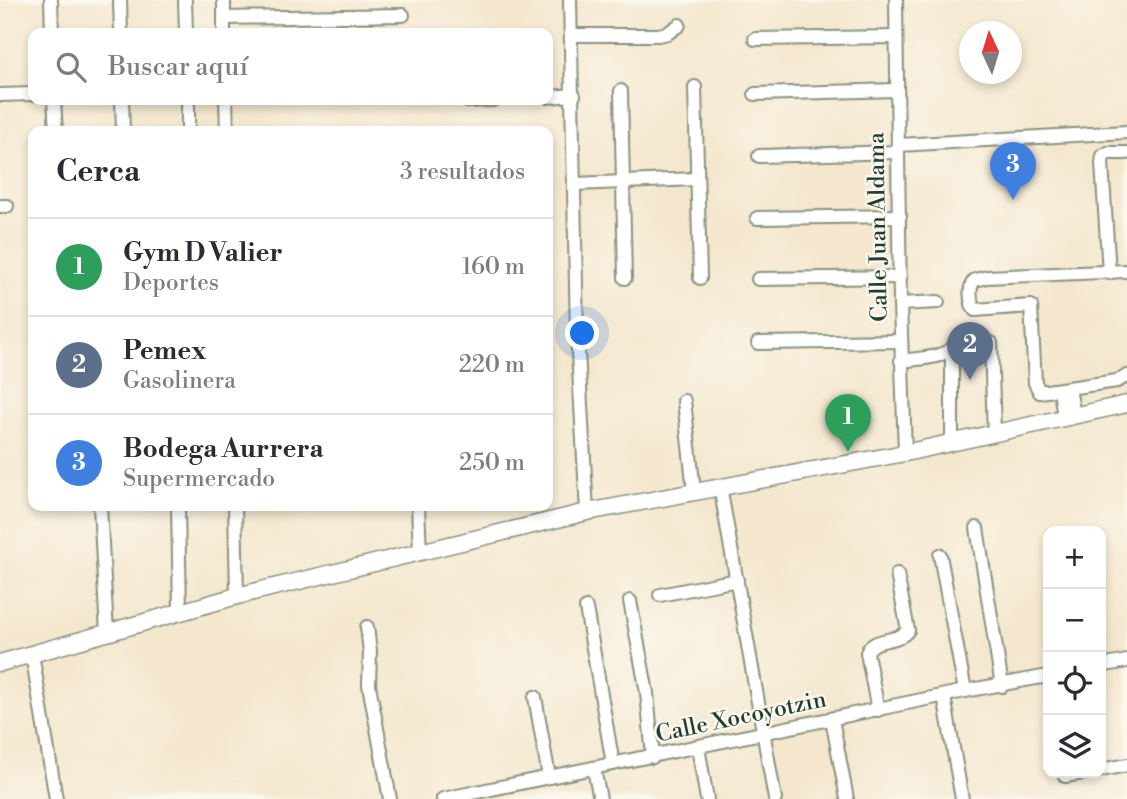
<!DOCTYPE html>
<html lang="es">
<meta charset="utf-8">
<style>
:root{--surface:#fff;--page:#f7f7f7;--text:#2b2b33;--muted:#7c7c81;--line:#e1e1e2;--accent:#ea580c}
body{margin:0;font-family:"Libre Bodoni",serif;background:var(--page);color:var(--text)}
.controls{position:absolute;right:21px;bottom:21px;display:grid;overflow:hidden;border-radius:14px;box-shadow:0 4px 10px #0003}
.controls button{width:63px;height:63px;display:grid;place-items:center;padding:0;border:0;border-bottom:2px solid var(--line);background:var(--surface);color:var(--text);font:35px sans-serif}
.compass{position:absolute;left:959px;top:21px;width:63px;height:63px;border-radius:50%;background:var(--surface);box-shadow:0 4px 10px #0003;rotate:356deg}
.you{position:absolute;left:583px;top:334px;width:24px;height:24px;margin:-18px;border:5px solid #fff;border-radius:50%;background:#1a73e8;box-shadow:0 0 0 10px #1a73e833}
.badge{display:grid;place-items:center;width:46px;height:46px;border-radius:50%;background:var(--accent);color:#fff;font-size:23px;font-weight:700}
.pin{position:absolute;translate:-50% -58px;filter:drop-shadow(0 2px 4px #0008)}
.pin::after{content:'';position:absolute;top:37px;width:24px;height:21px;background:inherit;clip-path:polygon(0 0,100% 0,50% 100%)}
.list{margin:0;padding:0;list-style:none}
h2{display:flex;justify-content:space-between;align-items:center;height:91px;margin:0;padding:0 28px;font-size:30px}
h2 small{font-size:23px;font-weight:400;color:var(--muted)}
.list li{display:grid;grid-template-columns:46px 1fr auto;gap:21px;align-items:center;box-sizing:border-box;height:98px;padding:0 28px;border-top:2px solid var(--line)}
.list b{display:block;font-size:26px;white-space:nowrap}
.list p{margin:0;font-size:23px;white-space:nowrap;color:var(--muted)}
.list em{font-size:23px;font-style:normal;color:var(--muted)}
.icon{flex:none;width:38px;height:38px;fill:none;stroke:currentColor;stroke-width:2;stroke-linecap:round;stroke-linejoin:round}
.map{position:relative;flex:none;width:1127px;height:799px;overflow:hidden}
.search{position:absolute;background:var(--surface);box-shadow:0 4px 10px #0003;left:28px;top:28px;width:525px;height:77px;display:flex;align-items:center;gap:18px;box-sizing:border-box;padding:0 24px;border-radius:14px;color:var(--muted);font-size:26px}
.panel{position:absolute;background:var(--surface);box-shadow:0 4px 10px #0003;left:28px;top:126px;width:525px;height:385px;border-radius:14px}
.map>svg:first-child{display:block}
</style>
<div class="map">
<svg width="1127" height="799" viewBox="0 0 1127 799">
<rect width="100%" height="100%" fill="#fbf7ec"/>
<filter id="ink" filterUnits="userSpaceOnUse"><feTurbulence type="fractalNoise" baseFrequency=".0143" numOctaves="2"/><feDisplacementMap in="SourceGraphic" scale="14" xChannelSelector="R" yChannelSelector="G"/><feConvolveMatrix kernelMatrix="1 2 1 2 8 2 1 2 1" color-interpolation-filters="sRGB"/></filter>
<filter id="wash" filterUnits="userSpaceOnUse"><feTurbulence type="fractalNoise" baseFrequency=".00686" numOctaves="4" result="noise"/><feDisplacementMap in="SourceGraphic" scale="28" xChannelSelector="R" yChannelSelector="G"/><feGaussianBlur stdDeviation="1.57" result="paint"/><feColorMatrix in="noise" values="0 0 0 0 0 0 0 0 0 0 0 0 0 0 0 0 0 1.4 0 .05"/><feComposite in="paint" operator="in"/></filter>
<g filter="url(#wash)">
<rect width="100%" height="100%" fill="#f4e7ce"/>
</g>
<g filter="url(#ink)">
<g fill="none" stroke-linecap="round" stroke-linejoin="round">
<defs>
<g id="minor">
<path d="M51,0L52,33"/>
<path d="M120,0L121,33"/>
<path d="M185,0L186,33"/>
<path d="M224,0V33"/>
<path d="M570,0L577,334L587,512"/>
<path d="M896,0L900,304L905,453"/>
<path d="M224,18L403,15"/>
<path d="M571,35H658L668,33L679,25"/>
<path d="M755,39L896,37"/>
<path d="M695,87L700,278"/>
<path d="M621,91L625,278"/>
<path d="M755,94L897,90"/>
<path d="M0,95L33,94"/>
<path d="M548,97L574,95"/>
<path d="M54,100L56,131"/>
<path d="M122,100L123,131"/>
<path d="M188,100V131"/>
<path d="M226,100L227,131"/>
<path d="M467,101L493,100"/>
<path d="M899,145L1127,132"/>
<path d="M759,156L898,152"/>
<path d="M575,184L696,179"/>
<path d="M0,206H7"/>
<path d="M757,218L900,216"/>
<path d="M1127,271L987,277L975,280C968,286 970,303 975,310L1031,306L1035,383L1040,392L1117,381L1127,376"/>
<path d="M1109,273L1102,163L1103,156L1108,153H1127"/>
<path d="M758,279L900,277"/>
<path d="M900,304L938,302"/>
<path d="M758,343L901,341"/>
<path d="M952,348V443"/>
<path d="M901,361C913,359 925,359 936,356C954,351 970,336 991,343L994,434"/>
<path d="M1069,388L1074,416"/>
<path d="M1060,390L1064,418"/>
<path d="M684,401L694,491"/>
<path d="M720,486L775,799"/>
<path d="M100,506L107,634"/>
<path d="M178,506L180,612"/>
<path d="M235,506L237,596"/>
<path d="M418,506L420,552"/>
<path d="M977,528L1002,686"/>
<path d="M940,555L965,691"/>
<path d="M660,595L737,580"/>
<path d="M630,601L647,693L653,757"/>
<path d="M586,608L613,764"/>
<path d="M367,627L370,652L369,685L390,799"/>
<path d="M32,654L56,799"/>
<path d="M1101,666L1127,661"/>
<path d="M944,696L962,799"/>
<path d="M535,697L549,777"/>
<path d="M878,710L867,653C872,636 898,644 908,630L897,574"/>
<path d="M832,719L847,799"/>
<path d="M698,747L707,799"/>
<path d="M594,769L600,799"/>
<path d="M1101,770L1127,765"/>
<path d="M1065,776L1084,773"/>
<path d="M443,799L965,691L1048,676"/>
</g>
<path id="major" d="M0,663L237,596L587,512L905,453L1127,404"/>
</defs>
<!-- minor casing -->
<use href="#minor" stroke="#8a9281" stroke-width="16"/>
<!-- major casing -->
<use href="#major" stroke="#8a9281" stroke-width="19"/>
<!-- minor -->
<use href="#minor" stroke="#fff" stroke-width="12"/>
<!-- major -->
<use href="#major" stroke="#fff" stroke-width="16"/>
</g>
</g>
<g text-anchor="middle" dominant-baseline="central" stroke-width="5" stroke-linejoin="round" paint-order="stroke">
<!-- street labels -->
<g font-size="23" fill="#1f3d34" stroke="#fbf7ec">
<text transform="translate(878 227) rotate(-91)">Calle Juan Aldama</text>
<text transform="translate(741 717) rotate(-12)">Calle Xocoyotzin</text>
</g>
</g>
</svg>
<div class="controls">
<button>+</button>
<button>−</button>
<button><svg class="icon" aria-label="locate" viewBox="0 0 24 24"><circle cx="12" cy="12" r="6"/><path d="M12 2v4M12 18v4M2 12h4M18 12h4"/></svg></button>
<button><svg class="icon" aria-label="layers" viewBox="0 0 24 24"><path d="M12 4l9 5-9 5-9-5zM3 14l9 5 9-5"/></svg></button>
</div>
<svg class="compass" viewBox="-18 -18 36 36"><path d="M0-13l5 13h-10z" fill="#e53935"/><path d="M0 13l5-13h-10z" fill="#7c7c81"/></svg>
<div class="you"></div>
<div class="pin badge" style="left:848px;top:452px;background:#2e9e5b">1</div>
<div class="pin badge" style="left:970px;top:380px;background:#5c6f8a">2</div>
<div class="pin badge" style="left:1013px;top:200px;background:#3f7fe0">3</div>
<div class="search"><svg class="icon" aria-label="search" viewBox="0 0 24 24"><circle cx="10" cy="10" r="6"/><path d="M15 15l6 6"/></svg>Buscar aquí</div>
<section class="panel">
<h2>Cerca<small>3 resultados</small></h2>
<ul class="list">
<li><span class="badge" style="background:#2e9e5b">1</span><div><b>Gym D Valier</b><p>Deportes</p></div><em>160 m</em></li>
<li><span class="badge" style="background:#5c6f8a">2</span><div><b>Pemex</b><p>Gasolinera</p></div><em>220 m</em></li>
<li><span class="badge" style="background:#3f7fe0">3</span><div><b>Bodega Aurrera</b><p>Supermercado</p></div><em>250 m</em></li>
</ul>
</section>
</div>
